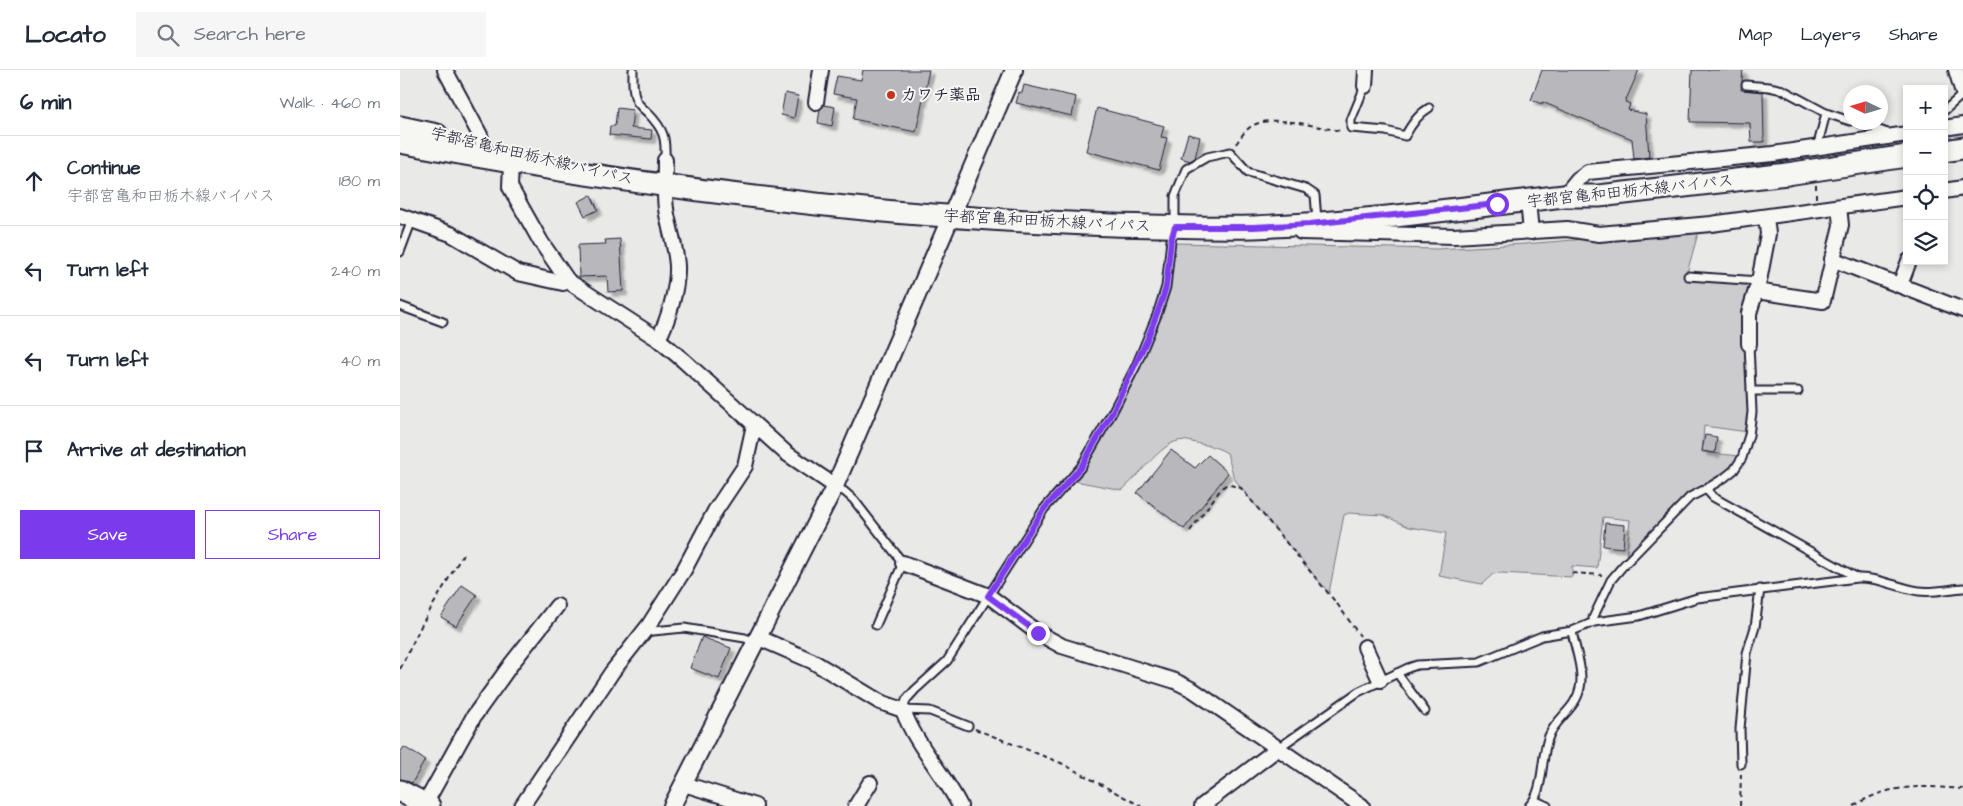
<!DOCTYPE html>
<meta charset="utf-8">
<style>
:root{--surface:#fff;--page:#f6f6f7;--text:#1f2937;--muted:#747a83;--line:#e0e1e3;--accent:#7c3aed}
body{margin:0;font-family:"Architects Daughter","Klee One",sans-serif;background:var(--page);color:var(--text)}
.controls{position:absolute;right:15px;top:15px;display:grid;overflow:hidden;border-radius:0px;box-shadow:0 2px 8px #0003}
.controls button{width:45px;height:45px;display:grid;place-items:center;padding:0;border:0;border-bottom:1px solid var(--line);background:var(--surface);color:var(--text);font:25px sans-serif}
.compass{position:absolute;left:1443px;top:15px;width:45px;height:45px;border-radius:50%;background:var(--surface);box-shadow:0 2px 8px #0003;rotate:274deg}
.stop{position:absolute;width:15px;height:15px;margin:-11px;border:4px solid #7c3aed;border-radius:50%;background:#fff}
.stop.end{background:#7c3aed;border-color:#fff;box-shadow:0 1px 5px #0008}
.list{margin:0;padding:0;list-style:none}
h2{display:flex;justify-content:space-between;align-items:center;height:65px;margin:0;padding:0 20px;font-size:21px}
h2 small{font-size:16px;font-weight:400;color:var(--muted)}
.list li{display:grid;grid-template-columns:32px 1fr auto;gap:15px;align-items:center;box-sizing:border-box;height:90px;padding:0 20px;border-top:1px solid var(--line)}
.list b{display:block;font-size:19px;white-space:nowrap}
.list p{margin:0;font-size:16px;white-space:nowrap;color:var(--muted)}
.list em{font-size:16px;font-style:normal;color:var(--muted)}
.actions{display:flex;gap:10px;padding:15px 20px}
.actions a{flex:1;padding:11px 0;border:1px solid var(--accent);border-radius:0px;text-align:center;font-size:18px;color:var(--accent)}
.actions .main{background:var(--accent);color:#fff}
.icon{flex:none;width:28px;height:28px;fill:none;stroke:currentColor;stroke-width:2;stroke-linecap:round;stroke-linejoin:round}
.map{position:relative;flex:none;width:1563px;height:736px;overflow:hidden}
header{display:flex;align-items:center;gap:30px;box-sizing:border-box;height:70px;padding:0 25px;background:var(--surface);border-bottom:1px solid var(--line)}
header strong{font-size:24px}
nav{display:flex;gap:28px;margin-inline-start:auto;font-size:18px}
.search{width:350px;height:45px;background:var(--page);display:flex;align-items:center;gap:12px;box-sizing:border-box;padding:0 18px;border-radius:0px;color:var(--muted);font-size:19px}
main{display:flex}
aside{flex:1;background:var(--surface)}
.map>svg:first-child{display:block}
</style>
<header>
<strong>Locato</strong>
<div class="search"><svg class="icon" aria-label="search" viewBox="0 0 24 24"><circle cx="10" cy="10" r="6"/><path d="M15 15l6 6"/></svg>Search here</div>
<nav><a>Map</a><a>Layers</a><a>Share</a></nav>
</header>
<main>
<aside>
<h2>6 min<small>Walk · 460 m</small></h2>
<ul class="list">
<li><svg class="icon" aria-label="ahead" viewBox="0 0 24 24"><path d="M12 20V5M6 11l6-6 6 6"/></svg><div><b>Continue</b><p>宇都宮亀和田栃木線バイパス</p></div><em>180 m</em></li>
<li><svg class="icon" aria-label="left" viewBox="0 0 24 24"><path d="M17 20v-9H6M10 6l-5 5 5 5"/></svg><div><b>Turn left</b></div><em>240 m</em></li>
<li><svg class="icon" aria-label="left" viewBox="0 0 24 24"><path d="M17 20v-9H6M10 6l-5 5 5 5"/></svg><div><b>Turn left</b></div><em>40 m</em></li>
<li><svg class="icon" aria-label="arrive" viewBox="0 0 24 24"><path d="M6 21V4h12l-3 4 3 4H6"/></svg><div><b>Arrive at destination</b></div></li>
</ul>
<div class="actions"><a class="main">Save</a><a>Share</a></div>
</aside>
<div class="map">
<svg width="1563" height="736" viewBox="0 0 1563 736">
<defs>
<filter id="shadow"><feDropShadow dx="4.5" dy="4.5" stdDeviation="1" flood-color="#0004"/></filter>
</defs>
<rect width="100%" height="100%" fill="#e9e9e7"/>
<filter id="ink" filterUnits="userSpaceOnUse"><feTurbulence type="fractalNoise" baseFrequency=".02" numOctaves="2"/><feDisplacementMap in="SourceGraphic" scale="10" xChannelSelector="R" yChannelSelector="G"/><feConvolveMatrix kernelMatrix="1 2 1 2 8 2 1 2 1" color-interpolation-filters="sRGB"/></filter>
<g filter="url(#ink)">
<!-- green -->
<path fill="#ccccce" stroke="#777784" d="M1299,160L1285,210L1353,214L1345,270L1349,317L1348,362L1304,356L1302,382L1339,386L1331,399L1324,405L1288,424L1226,489L1230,450L1203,447L1197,498L1172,496V507L1101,503L1093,504L1082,514L1039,506L1046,463L1009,457L983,445L949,443L944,445L929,523L841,418L834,408L827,383C819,378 811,376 801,374C794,373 785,369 778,371C761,374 736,409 722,420L675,411L704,362L758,248L773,175L777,173L1037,179L1124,174Z"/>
<!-- building -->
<g fill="#b8b8bc" stroke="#22223b" filter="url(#shadow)">
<path d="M463,0H529L516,62L453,49L457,28L433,24L437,6L461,10Z"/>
<path d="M1142,0H1239L1225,32L1230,34L1228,40L1246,44L1249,87L1234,89L1232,69L1142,32V34L1131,30Z"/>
<path d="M1292,0H1343L1341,20L1363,22L1364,72H1351L1350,53L1290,52Z"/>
<path d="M624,15L676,27L672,46L616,33L619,22L622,23Z"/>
<path d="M385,23L398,26L394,48L381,45Z"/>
<path d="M424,35L435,37L432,56L418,53L420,39Z"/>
<path d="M217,38L233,40L231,58L252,60L251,69L209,65L210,56H215Z"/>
<path d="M697,38L764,56L761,67L767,68L759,100L686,81Z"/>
<path d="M788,64L800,67L795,88L790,91L781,88Z"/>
<path d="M191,125L198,140L185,146L178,132Z"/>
<path d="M220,169L223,221L208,222L207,206L179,207L178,175L206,174L205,170Z"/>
<path d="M1305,365L1317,367L1315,383L1302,381Z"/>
<path d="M771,380L795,398L808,385L828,403L784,459L737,423Z"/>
<path d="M1205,453L1225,455L1223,478L1203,476Z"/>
<path d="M62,515L77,525L56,556L41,547Z"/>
<path d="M302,567L331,578L319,609L290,598Z"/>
<path d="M4,677L25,690L12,713L0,709V683Z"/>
</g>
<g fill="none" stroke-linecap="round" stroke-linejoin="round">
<defs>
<g id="service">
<path d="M233,0C233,10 232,22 237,32C240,36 244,40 248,43C264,60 266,67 265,90"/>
<path d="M1346,15L1369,17L1383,20L1426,43L1450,51"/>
<path d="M965,16L951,50V58L986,61L1005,66C1011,55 1018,44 1029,38"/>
<path d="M1544,41L1563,24"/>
<path d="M1457,52L1490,64"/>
<path d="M1417,78L1426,43"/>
<path d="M0,182L12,150"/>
<path d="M1288,206L1359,211"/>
<path d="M0,236L43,252"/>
<path d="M1351,321H1398"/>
<path d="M435,416L445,422L454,430L503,493L476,555"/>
<path d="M1306,419L1313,427L1456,507"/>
<path d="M1194,552L1193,548L1211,510L1222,497L1290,427L1306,419L1324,408L1334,400L1342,388L1349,365L1352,342L1349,274"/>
<path d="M243,562L284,558L345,568L355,572"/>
<path d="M997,603L1025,641"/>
<path d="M568,656L530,641L503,640L506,630L515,620L547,591L644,439L681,397L713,341L736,296L757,245L766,217L771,170L775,157V126L786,99L807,87L830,82L848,102L906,119L915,125L917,150"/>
<path d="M877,679L958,622L1008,598L1017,595L1079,592L1142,566L1172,561L1194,552L1239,546L1297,528L1457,508C1479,507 1498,518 1519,521C1534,523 1549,519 1563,518"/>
<path d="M1341,694L1340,659L1347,583L1355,557L1360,519"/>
<path d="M1134,730L1147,736"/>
<path d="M1129,736C1145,721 1140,687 1149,666C1156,648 1176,639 1180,618C1184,601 1175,579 1172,561"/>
</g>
<g id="minor">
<path d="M45,0L80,65L87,89"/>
<path d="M1556,0L1563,23"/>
<path d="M965,16L966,0"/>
<path d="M416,32L421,0"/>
<path d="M1544,58L1563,55"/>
<path d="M111,93L110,117L141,172L168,211L258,269L283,290L386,383L435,416"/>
<path d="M1544,121L1563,118"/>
<path d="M1164,126L1178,109L1188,102L1373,84L1507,64"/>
<path d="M1128,131L1131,162"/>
<path d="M0,146L51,164L118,203L163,213L168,211"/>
<path d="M901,162L1054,166L1167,159L1199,164L1311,154L1507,127"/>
<path d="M1432,189L1563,240"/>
<path d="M1500,215L1509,191"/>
<path d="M1356,221L1423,231L1441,155L1439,137"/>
<path d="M258,269C268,252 278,217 277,196C276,177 269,158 266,139C264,123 265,106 265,90"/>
<path d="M1349,274V243L1359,211L1368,164L1366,147"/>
<path d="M503,493L589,526L638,563L662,576L775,611L793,620L962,736"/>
<path d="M357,567L412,591L480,632L503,640C516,676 543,702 560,736"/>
<path d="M965,577L980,610"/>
<path d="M284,714L355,736"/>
<path d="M25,734L74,646L112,593L157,536"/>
<path d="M122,736L212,602L249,555L284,500L315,441L345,396L354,355"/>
<path d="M456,736L470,713"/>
<path d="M802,736L877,679"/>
</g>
<path id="tertiary" d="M272,736L435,416L614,0"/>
<g id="primary">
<path d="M0,57L37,65"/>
<path d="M0,72C160,103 321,125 484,141C560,148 636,152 713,155C760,156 807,158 854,157C958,153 1061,138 1164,126H1199L1387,104"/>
<path d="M1544,81L1563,78"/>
<path d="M0,721L29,736"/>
</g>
</defs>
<!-- service casing -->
<use href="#service" stroke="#22223b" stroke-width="11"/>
<!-- minor casing -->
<use href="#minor" stroke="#22223b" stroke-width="18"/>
<!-- tertiary casing -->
<use href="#tertiary" stroke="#22223b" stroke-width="20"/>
<!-- primary casing -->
<use href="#primary" stroke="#22223b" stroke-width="25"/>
<!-- path -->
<g stroke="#22223b" stroke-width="2" stroke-dasharray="5 4" stroke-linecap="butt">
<path d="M836,74C841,67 845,60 852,56C874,43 917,58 942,61"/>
<path d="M1416,128V115"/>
<path d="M790,461L821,419L827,414L841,418L938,535L960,566"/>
<path d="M1172,503L1202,505"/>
<path d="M0,599L22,554L63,484"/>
<path d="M575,659L661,693L741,736"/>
<path d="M1340,736L1341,703"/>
<path d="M1454,736C1489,713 1523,716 1563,719"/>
</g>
<!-- service -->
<use href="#service" stroke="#f6f6f2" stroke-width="7"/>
<!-- minor -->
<use href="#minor" stroke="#f6f6f2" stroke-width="14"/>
<!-- tertiary -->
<use href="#tertiary" stroke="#f6f6f2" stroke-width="16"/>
<!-- primary -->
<use href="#primary" stroke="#f6f6f2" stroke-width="21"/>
<defs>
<path id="primary-bridge" d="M1387,104L1507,86"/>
</defs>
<!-- primary-bridge casing -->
<use href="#primary-bridge" stroke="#22223b" stroke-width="25" stroke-linecap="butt"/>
<!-- primary-bridge -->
<use href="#primary-bridge" stroke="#f6f6f2" stroke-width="21"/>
</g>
</g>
<g fill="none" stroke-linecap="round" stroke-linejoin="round" filter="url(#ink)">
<!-- route -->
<path stroke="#7c3aed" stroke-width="6" d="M638,563L588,526L644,439L681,397L713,341L747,270L762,230L766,217L771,170L775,157H853L910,154L1097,134"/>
</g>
<!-- markers -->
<circle fill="#c8321e" stroke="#f6f6f2" stroke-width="2" cx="491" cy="25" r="5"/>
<g text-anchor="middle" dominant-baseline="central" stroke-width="4" stroke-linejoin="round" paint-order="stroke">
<!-- poi labels -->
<g font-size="16" font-weight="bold" fill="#22223b" stroke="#f6f6f2" text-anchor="start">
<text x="501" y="25">カワチ薬品</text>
</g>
<!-- street labels -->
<g font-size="16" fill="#22223b" stroke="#f6f6f2">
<text transform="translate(132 86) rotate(13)">宇都宮亀和田栃木線バイパス</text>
<text transform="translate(1230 121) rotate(-6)">宇都宮亀和田栃木線バイパス</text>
<text transform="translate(647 151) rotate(3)">宇都宮亀和田栃木線バイパス</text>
</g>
</g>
</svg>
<div class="controls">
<button>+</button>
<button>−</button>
<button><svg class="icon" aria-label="locate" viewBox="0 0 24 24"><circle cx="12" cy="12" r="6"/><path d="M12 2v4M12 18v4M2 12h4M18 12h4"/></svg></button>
<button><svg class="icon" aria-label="layers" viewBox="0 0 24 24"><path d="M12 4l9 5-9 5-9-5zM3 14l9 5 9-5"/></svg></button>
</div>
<svg class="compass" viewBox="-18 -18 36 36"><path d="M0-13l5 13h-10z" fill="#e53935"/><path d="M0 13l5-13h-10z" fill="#747a83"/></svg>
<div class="stop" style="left:1097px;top:134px"></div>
<div class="stop end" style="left:638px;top:563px"></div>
</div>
</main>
